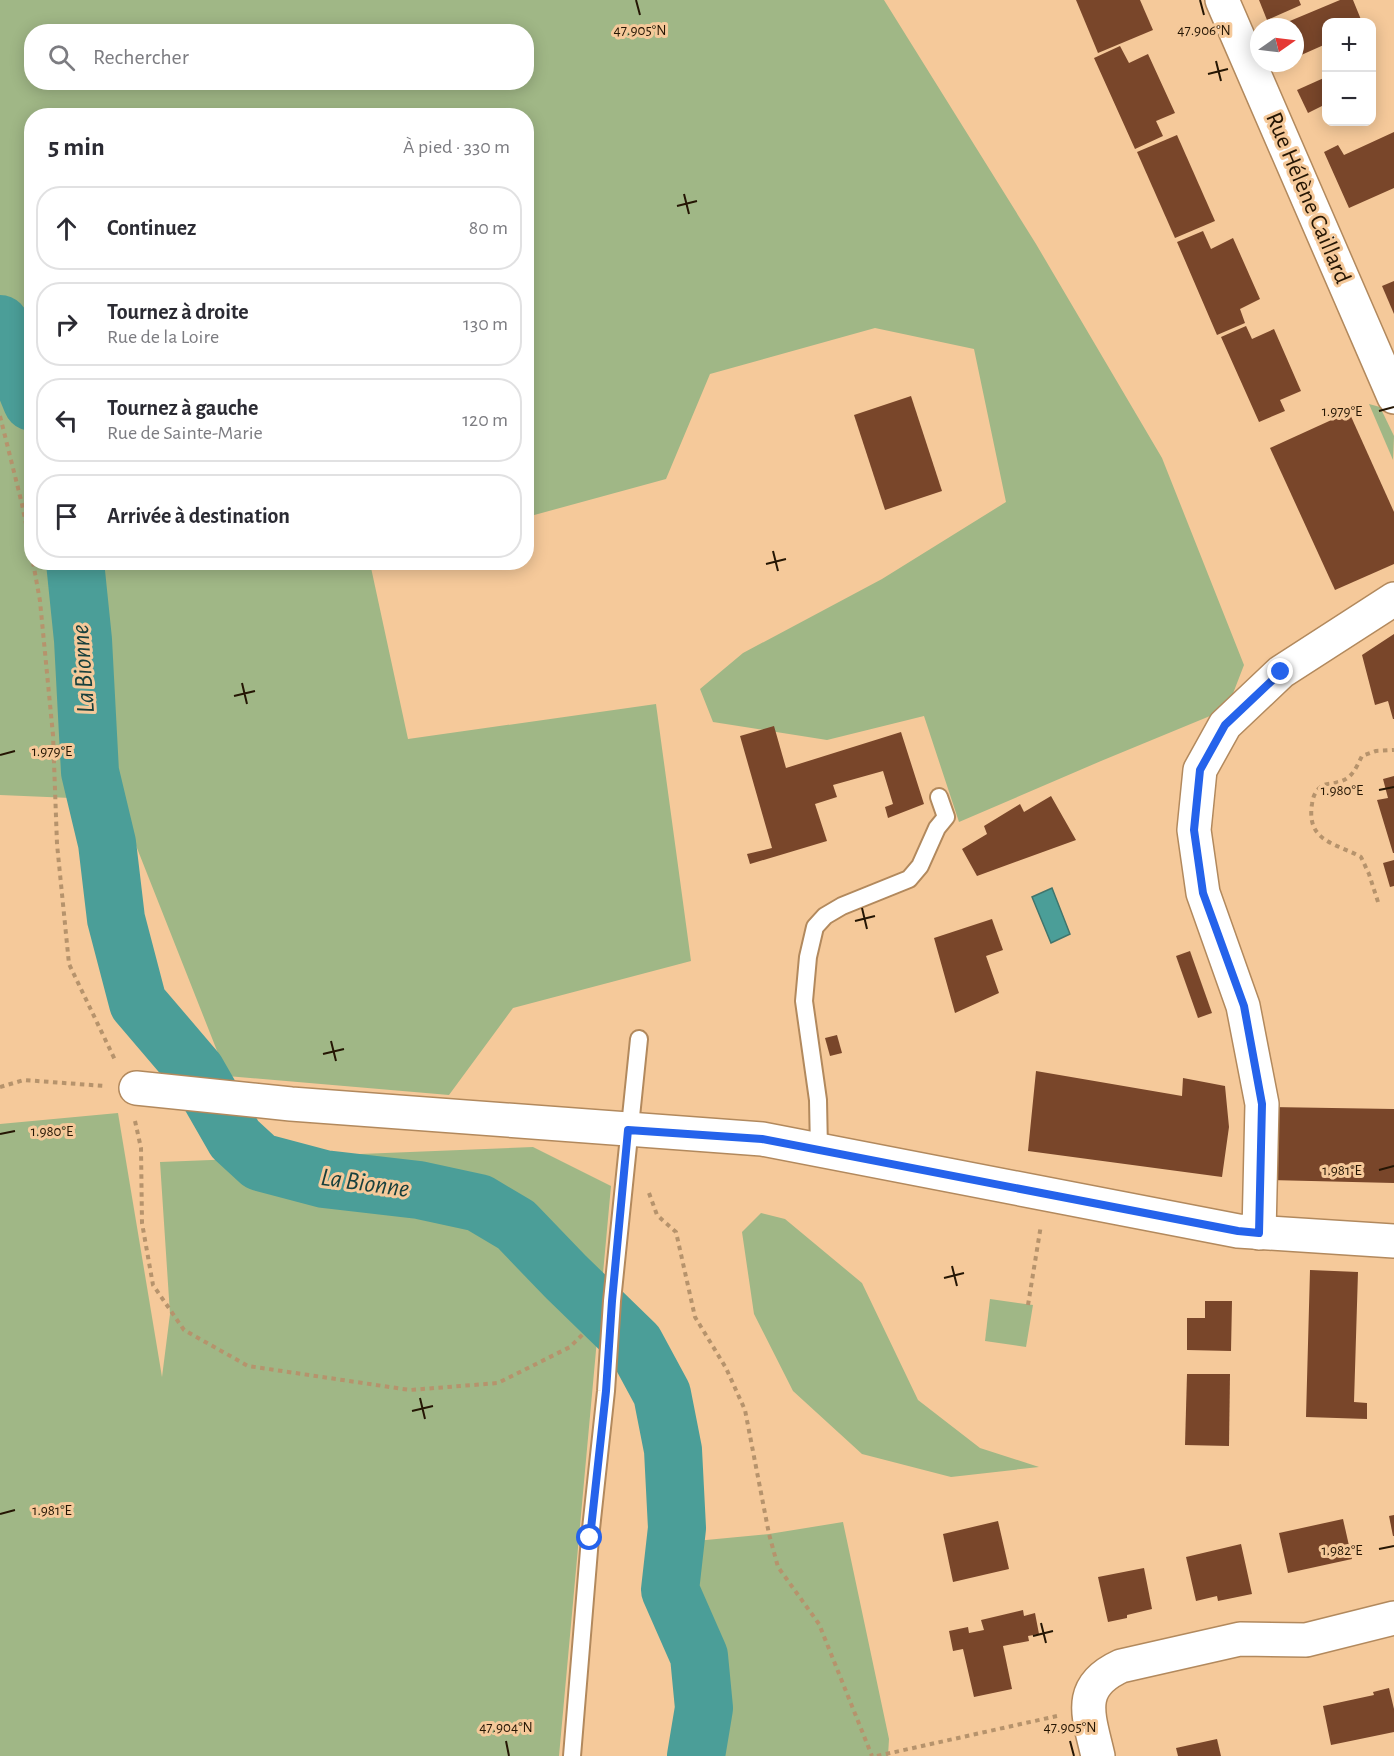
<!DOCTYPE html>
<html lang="fr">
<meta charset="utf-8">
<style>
:root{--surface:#fff;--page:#f2f2f3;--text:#2b2b33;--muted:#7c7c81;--line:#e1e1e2}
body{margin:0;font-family:"Alegreya Sans",sans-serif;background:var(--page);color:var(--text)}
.controls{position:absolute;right:18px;top:18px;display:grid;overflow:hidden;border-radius:12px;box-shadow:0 3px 15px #0003}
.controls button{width:54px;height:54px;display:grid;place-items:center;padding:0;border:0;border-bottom:2px solid var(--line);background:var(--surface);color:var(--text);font:30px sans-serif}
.compass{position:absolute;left:1250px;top:18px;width:54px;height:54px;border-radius:50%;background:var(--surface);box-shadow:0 3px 15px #0003;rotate:76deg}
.stop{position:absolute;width:18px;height:18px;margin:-14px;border:4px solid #2563eb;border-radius:50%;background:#fff}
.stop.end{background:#2563eb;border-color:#fff;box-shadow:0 2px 6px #0008}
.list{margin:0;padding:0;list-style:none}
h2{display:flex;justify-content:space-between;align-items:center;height:78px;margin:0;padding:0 24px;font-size:26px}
h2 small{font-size:20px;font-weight:400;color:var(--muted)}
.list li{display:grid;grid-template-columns:39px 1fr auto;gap:18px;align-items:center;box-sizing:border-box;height:84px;margin:0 12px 12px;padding:0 12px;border:2px solid var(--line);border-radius:24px}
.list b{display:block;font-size:22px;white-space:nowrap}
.list p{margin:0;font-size:20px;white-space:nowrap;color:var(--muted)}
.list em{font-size:20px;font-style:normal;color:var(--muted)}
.icon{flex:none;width:33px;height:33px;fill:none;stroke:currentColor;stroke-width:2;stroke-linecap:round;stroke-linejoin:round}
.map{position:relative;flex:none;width:1394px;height:1756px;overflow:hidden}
.search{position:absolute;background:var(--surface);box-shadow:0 3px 15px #0003;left:24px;top:24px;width:510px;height:66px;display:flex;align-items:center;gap:15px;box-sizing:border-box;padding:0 21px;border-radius:24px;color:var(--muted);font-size:22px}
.panel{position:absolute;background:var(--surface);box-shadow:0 3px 15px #0003;left:24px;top:108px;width:510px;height:462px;border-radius:24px}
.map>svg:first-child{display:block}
</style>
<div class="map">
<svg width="1394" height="1756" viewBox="0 0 1394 1756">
<rect width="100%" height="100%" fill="#f5c99a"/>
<!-- green -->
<g fill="#a0b786" fill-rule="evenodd">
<path d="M0,0H884L1036,244L1162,458L1244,665L1227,709L1101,761L959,822L924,716L827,740L713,722L700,689L743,653L882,579L1006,502L974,349L875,328L710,374L666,479L527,517L526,116H32V562L370,563L408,739L656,704L691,961L513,1008L449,1095L227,1076L118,800L0,795ZM32,32H526V82H32Z"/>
<path d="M1369,404L1380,407L1394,436L1393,460Z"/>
<path d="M118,1113L162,1377L170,1314L160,1162L533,1147L611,1186L559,1756H0V1124Z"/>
<path d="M761,1213L785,1219L862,1283L918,1400L980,1448L1039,1467L951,1477L862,1454L793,1391L754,1314L742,1232Z"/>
<path d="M990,1299L1033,1305L1026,1347L985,1341Z"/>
<path d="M843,1522L889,1739L888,1756H687L685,1542L769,1534Z"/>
</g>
<!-- water -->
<path fill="#4b9e98" stroke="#40756c" stroke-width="1.5" d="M1052,888L1070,934L1051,943L1032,897Z"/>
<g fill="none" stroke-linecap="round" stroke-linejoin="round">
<!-- river -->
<g stroke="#4b9e98" stroke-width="58">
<path d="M0,324L32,402"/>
<path d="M75,562L83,640L90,772L107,843L116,919L138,1003L196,1071L235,1139L260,1162L324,1179L419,1190L479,1203L516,1225L566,1277L635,1344L662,1394L673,1450L677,1528L670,1590L699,1656L704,1708L696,1756"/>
</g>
</g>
<!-- building -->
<g fill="#79462a">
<path d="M1076,0H1140L1153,30L1098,53Z"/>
<path d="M1259,0H1299L1301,5L1267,20Z"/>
<path d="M1340,0H1353L1362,22H1326V44L1299,56L1295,46V27H1287L1285,23Z"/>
<path d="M1120,46L1129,63L1148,54L1175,113L1156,121L1163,136L1135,149L1094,58Z"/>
<path d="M1326,77V104L1308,113L1297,90Z"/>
<path d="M1394,132V188L1349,208L1324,152L1338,145L1344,155Z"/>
<path d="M1177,135L1215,221L1175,238L1137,152Z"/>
<path d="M1203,231L1211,249L1233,238L1260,299L1240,309L1245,323L1217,335L1177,242Z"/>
<path d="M1394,281V314L1382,286Z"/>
<path d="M1246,326L1252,339L1274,329L1301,391L1280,400L1285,411L1259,422L1221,337Z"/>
<path d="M911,396L942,491L885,510L854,415Z"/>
<path d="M1349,412L1394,512V564L1335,590L1270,448Z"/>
<path d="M1394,634V719H1393L1388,701L1375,705L1362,655Z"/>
<path d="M774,726L786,768L901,732L924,804L888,818L885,807L893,804L883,771L833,785L837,797L815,804L827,841L750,864L747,854L772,848L740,736Z"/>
<path d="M1394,776V853H1393L1377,800L1388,798L1383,779Z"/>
<path d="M1051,796L1076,840L977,876L962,849L987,834L984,826L1020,804L1024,812Z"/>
<path d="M1394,860V886L1390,887L1383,863Z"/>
<path d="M992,919L1003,950L986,956L999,993L955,1013L934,938Z"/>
<path d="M1190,951L1212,1013L1198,1018L1176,956Z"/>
<path d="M837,1035L842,1053L830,1056L825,1038Z"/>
<path d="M1036,1071L1182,1096L1183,1078L1225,1086L1229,1127L1222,1177L1028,1151Z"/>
<path d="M1269,1107L1394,1109V1183L1267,1180Z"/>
<path d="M1310,1270L1358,1272L1354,1402L1367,1403V1419L1306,1417Z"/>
<path d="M1205,1301H1232L1231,1351L1187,1350V1318H1205Z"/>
<path d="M1187,1374H1230L1229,1446L1185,1445Z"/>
<path d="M1394,1515V1536H1393L1389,1516Z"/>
<path d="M1343,1519L1352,1559L1288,1573L1279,1533Z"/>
<path d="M998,1521L1009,1569L953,1582L943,1534Z"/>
<path d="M1241,1544L1252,1594L1218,1601L1217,1596L1196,1601L1186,1557Z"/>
<path d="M1144,1568L1152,1609L1127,1615V1618L1108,1622L1098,1577Z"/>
<path d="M1023,1610L1024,1616L1035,1613L1039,1634L1028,1636L1029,1641L1003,1646L1012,1689L974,1697L963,1649L953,1651L949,1631L968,1627L969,1633L984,1630L981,1620Z"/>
<path d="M1389,1688L1394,1709V1732L1331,1745L1323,1706L1374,1695L1373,1692Z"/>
<path d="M1217,1739L1221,1756H1178L1176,1748Z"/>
</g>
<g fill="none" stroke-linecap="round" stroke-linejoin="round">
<defs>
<g id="lane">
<path d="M819,1150L818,1100L804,1001L808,957L815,927L825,916L842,906L909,879L920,866L937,828L946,817L939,797"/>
<path d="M572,1756L590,1538L606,1391L612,1301L639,1039"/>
</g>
<g id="street">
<path d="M1222,0L1394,397"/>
<path d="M136,1088L291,1104L762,1139L1238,1231L1394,1241"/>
<path d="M1259,1233L1262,1104L1243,1006L1203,893L1194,830L1200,770L1225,725L1281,672L1394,599"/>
<path d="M1098,1756C1089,1716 1075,1687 1121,1666L1240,1639L1306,1640L1394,1618"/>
</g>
</defs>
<!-- lane casing -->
<use href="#lane" stroke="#b2895d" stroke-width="20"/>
<!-- street casing -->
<use href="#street" stroke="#b2895d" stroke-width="36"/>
<!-- path -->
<g stroke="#b6936c" stroke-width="4" stroke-dasharray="4.5 4.5" stroke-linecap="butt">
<path d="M0,416L22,504L32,555"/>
<path d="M33,562L40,601L53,735L57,844L69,964L116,1062"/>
<path d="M1378,902L1369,874L1361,857C1336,843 1306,842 1312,804C1313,796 1316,789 1324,785C1328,783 1333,784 1338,782C1352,779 1356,768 1362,756L1376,751L1394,750"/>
<path d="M0,1087L24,1080L105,1086"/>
<path d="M135,1121L141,1148L142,1223L153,1285L184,1330L248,1366L410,1390L498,1383L570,1347L584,1333"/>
<path d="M649,1193L657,1215L676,1232L695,1317L726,1368L745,1410L769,1534L778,1567L819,1624L872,1756"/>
<path d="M1028,1305L1041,1225"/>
<path d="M877,1756L1057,1716"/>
</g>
<!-- lane -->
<use href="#lane" stroke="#fff" stroke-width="16"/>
<!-- street -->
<use href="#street" stroke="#fff" stroke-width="33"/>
</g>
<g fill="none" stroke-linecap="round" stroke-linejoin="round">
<!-- route -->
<path stroke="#2563eb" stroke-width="8" d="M590,1538L606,1391L612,1301L628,1130L762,1139L1238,1231L1259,1233L1262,1104L1244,1006L1203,893L1194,830L1200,770L1225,725L1281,672"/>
</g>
<!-- ticks -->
<path fill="none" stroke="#251604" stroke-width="2" d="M636,0L640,15M1200,0L1204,15M1216,61L1221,81M1208,74L1228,69M684,194L689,214M677,206L697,201M1379,411L1394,407M773,551L778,571M766,564L786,559M242,683L247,704M234,696L255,691M0,755L15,751M1379,790L1394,787M862,908L867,929M855,921L875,916M331,1041L336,1061M323,1054L344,1049M0,1134L15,1131M1379,1170L1394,1166M952,1266L957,1286M944,1278L964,1273M420,1398L425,1419M412,1411L433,1406M0,1514L15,1510M1379,1549L1394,1546M1041,1623L1046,1643M1033,1636L1053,1631M506,1741L509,1756M1070,1741L1074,1756"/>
<g text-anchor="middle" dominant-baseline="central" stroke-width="6" stroke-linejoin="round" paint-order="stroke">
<!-- street labels -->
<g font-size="24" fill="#251604" stroke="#f5c99a">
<text transform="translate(1308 198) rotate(67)">Rue Hélène Caillard</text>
</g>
<!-- water labels -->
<g font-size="26" font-style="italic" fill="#18403d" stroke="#f5c99a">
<text transform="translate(83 669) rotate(-94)">La Bionne</text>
<text transform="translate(365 1183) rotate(8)">La Bionne</text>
</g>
</g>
<g font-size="15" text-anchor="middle" fill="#251604" stroke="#f5c99a" stroke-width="6" stroke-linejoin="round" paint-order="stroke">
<text x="640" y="35">47.905°N</text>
<text x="1204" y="35">47.906°N</text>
<text x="1342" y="416">1.979°E</text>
<text x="52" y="756">1.979°E</text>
<text x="1342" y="795">1.980°E</text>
<text x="52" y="1136">1.980°E</text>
<text x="1342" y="1175">1.981°E</text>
<text x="52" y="1515">1.981°E</text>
<text x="1342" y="1555">1.982°E</text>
<text x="506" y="1732">47.904°N</text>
<text x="1070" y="1732">47.905°N</text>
</g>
</svg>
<div class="controls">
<button>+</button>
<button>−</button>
</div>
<svg class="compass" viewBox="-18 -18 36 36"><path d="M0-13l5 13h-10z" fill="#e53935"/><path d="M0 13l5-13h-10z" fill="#7c7c81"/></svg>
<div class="stop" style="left:590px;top:1538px"></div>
<div class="stop end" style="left:1281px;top:672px"></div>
<div class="search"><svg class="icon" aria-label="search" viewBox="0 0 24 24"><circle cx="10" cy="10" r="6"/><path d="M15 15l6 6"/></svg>Rechercher</div>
<section class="panel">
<h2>5 min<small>À pied · 330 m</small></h2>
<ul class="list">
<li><svg class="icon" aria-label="ahead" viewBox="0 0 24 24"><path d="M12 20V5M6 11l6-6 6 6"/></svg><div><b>Continuez</b></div><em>80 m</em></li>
<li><svg class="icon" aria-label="right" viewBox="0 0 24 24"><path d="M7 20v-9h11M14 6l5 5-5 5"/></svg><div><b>Tournez à droite</b><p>Rue de la Loire</p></div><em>130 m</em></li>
<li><svg class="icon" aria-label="left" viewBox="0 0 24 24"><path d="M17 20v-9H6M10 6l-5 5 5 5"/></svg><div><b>Tournez à gauche</b><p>Rue de Sainte-Marie</p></div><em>120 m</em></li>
<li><svg class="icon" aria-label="arrive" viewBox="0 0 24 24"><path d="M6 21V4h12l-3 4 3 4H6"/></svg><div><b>Arrivée à destination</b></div></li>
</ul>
</section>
</div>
